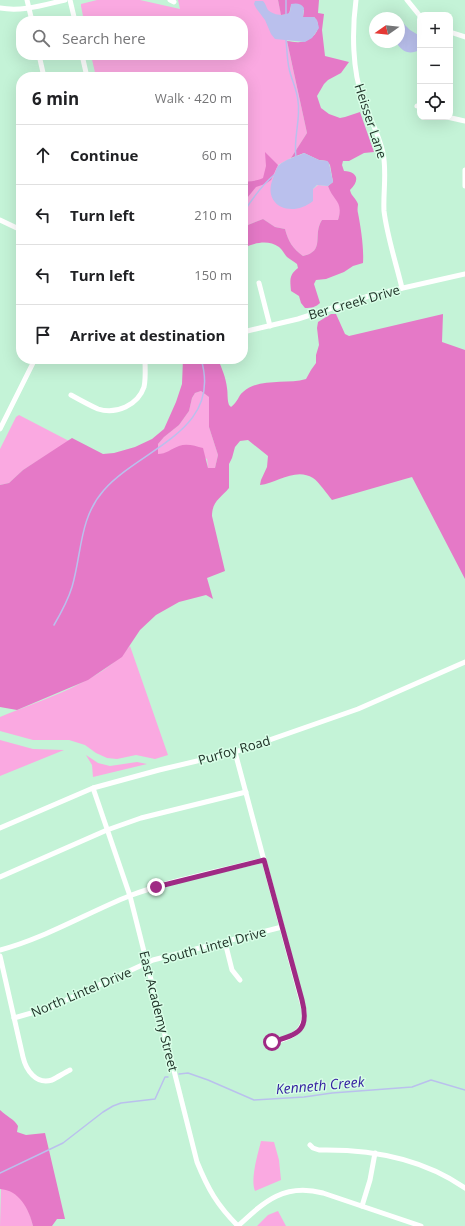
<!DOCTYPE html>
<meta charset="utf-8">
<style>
:root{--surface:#fff;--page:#f6f6f6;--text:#202124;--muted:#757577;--line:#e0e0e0}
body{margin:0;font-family:"Open Sans",sans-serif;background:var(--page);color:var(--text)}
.controls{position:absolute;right:12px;top:12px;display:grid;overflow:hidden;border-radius:8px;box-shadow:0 4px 16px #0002}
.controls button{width:36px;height:36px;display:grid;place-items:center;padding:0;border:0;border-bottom:1px solid var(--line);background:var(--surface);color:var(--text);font:20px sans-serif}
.compass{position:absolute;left:369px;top:12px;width:36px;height:36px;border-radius:50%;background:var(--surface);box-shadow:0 4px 16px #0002;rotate:256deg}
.stop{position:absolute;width:12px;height:12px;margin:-9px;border:3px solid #9f2a84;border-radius:50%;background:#fff}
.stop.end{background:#9f2a84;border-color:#fff;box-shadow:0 1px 4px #0008}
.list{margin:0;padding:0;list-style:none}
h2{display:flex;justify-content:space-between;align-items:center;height:52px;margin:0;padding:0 16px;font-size:17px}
h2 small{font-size:13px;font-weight:400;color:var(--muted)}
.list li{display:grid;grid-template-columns:26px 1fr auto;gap:12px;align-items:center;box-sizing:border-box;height:60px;padding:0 16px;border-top:1px solid var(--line)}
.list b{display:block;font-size:15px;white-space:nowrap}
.list em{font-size:13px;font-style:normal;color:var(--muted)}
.icon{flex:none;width:22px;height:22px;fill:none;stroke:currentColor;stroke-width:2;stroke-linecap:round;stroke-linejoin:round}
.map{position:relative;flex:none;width:465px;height:1226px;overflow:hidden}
.search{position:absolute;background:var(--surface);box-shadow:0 4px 16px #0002;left:16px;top:16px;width:232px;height:44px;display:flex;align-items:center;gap:10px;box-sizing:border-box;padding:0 14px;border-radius:16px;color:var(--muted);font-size:15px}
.panel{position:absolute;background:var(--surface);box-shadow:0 4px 16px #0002;left:16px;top:72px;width:232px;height:292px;border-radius:16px}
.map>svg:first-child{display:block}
</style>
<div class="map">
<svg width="465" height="1226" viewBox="0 0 465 1226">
<rect width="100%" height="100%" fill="#c4f3d7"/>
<!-- green -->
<g fill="#faa9e1">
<path d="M97,0H140L180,9L178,0H278L307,133L291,158L278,165L313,189L318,185L328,186C334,201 345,200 338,220H322C312,235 326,251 303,256C293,249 288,241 285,229L275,227L263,219L243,227V203L245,201L243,196V77H96L91,55H243V21H84L81,6V4Z"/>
<path d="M201,391L209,397V427L218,455L215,468H208L207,459L180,446L167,453L158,455V444L164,437L179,425L189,411L192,398L195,393Z"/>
<path d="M19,415L69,441L23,470L9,483L0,485V449L16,417Z"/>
<path d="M130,646L168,755L155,759L136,755L117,759L107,758L96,753L85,745L69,740H33L0,731V717C41,700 102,682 130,646Z"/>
<path d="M0,740L33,749L64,750L0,776Z"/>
<path d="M86,755L98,763L110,766L137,762L147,764L93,777L92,765Z"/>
<path d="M261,1141L274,1142L279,1160L281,1180L255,1191C250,1179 258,1154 261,1141Z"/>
<path d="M1,1188C5,1189 10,1190 14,1192C24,1198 31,1215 33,1226H0Z"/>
<path d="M278,1211L286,1226H257L268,1215Z"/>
</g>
<!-- forest -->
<g fill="#e579c7" fill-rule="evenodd">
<path d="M278,0H319L318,13L324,14L322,30L325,56L349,62L341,73L328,80L324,84L317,96L321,108L329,114L340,118L345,117L360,112L374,152L364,153L349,161H343L342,165L344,171C358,172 360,180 350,190C351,196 356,198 358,204C358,206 357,210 358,213C361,228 364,249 363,263L353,266L344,272L326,279L316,280L314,284L320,303C316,307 312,308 305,308L301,303L299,296L291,291C290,280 289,275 298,268L297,264C294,262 290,259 287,257C284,254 283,250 279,247C268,239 254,243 243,248V227L263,219L275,227L285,229C288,241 293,249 303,256C326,251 312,235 322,220H338C344,201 333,201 328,186L333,182L330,165L327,161L319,160L304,153L291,158L307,133L287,41C291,41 296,43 300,42C312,41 325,28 314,17H303L304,10L291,6L289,14L281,15Z"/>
<path d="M265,152L278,165L271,180L265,184L256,187L243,203V181C249,182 257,181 263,178L266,166Z"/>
<path d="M331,314H336L345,334L349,336L443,314L442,342L465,350V579L412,477L332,500C327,494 319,482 313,478C296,467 277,483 260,485L261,480L267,467L268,456L248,440L240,441L235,447L232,458L229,464V488C221,498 212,501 212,516L225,571L207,578L213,599L206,595L179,602L156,615L140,630L122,657L88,680L17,710L0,707V485L9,483L23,470L72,438L103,454L114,453L135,447L152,439L164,429L176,402L182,384L183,359H218C222,369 226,378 227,388C228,394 227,399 229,405L231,407C238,402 238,396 243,392C260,377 286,385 306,379L311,370L316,363V355L319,345L317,328L318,322ZM201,391L209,397V427L218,455L215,468H208L203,448C195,446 187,443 179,446C171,449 166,454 158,454V444L164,437L179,425L189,411L192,398L195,393Z"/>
<path d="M0,1110C7,1117 13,1118 18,1126L17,1132L26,1135L45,1133L65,1219H57L52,1226H33C29,1209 19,1190 0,1189Z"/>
</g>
<!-- water -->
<g fill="#bac0ed">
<path d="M255,1H263C266,4 266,7 268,10C273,15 285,17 290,12L291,4C296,3 301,3 304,8L303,17H314L317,20L319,28L312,38L305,42L275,39L271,34L265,20L256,8L254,4Z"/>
<path d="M399,21L403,23L410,30L420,36V50C409,55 402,52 396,42H399Z"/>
<path d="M304,153L319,160L327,161L329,163L333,182L328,186L317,185L313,189V201C291,219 260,205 274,176C275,172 277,167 279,165C286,159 296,157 304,153Z"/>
</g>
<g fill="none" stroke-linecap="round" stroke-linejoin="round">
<!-- stream -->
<g stroke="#bac0ed" stroke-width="1.5">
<path d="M286,16V0"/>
<path d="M286,40C287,49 287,59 289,68C291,79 297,89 298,101C301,120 293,138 296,157H295"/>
<path d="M243,213C252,199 261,186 274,175"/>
<path d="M54,625C61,613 68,600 72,587C82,553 79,518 104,490C141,448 223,431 201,359"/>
<path d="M179,1074L188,1073L208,1080L254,1100L304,1097L332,1093L412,1087L431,1080L465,1090"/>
<path d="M0,1173L63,1143L103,1112L113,1106L121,1103L155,1099L165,1077H168"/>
</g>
<!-- minor -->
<g stroke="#fff" stroke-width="5">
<path d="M27,0L32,21"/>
<path d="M70,0L75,21"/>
<path d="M170,0L174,2"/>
<path d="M356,0C352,30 352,71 363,99C369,117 379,134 383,153C387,172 383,192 384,211C387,236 396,263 402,288"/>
<path d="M407,0L420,16"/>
<path d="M0,8C22,12 43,5 65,0"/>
<path d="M450,32L465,37"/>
<path d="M39,55L44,77"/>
<path d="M82,55L87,77"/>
<path d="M417,106L420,107"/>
<path d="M447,117L465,121"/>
<path d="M465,170V186"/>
<path d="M0,220L21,230"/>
<path d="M259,283L270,326"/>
<path d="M243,332L298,319L372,295L465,274"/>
<path d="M71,395C80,400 89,405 98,409C116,415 138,405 144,387C146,378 145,368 145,359"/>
<path d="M0,429L35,359"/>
<path d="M235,752L304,1010C306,1033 291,1037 272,1043"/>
<path d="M93,788L130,896L197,1162C208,1189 217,1205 238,1226"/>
<path d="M0,828L93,788L159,770L235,752L358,709L465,662"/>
<path d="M0,877L107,830L141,818L246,792"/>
<path d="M225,942L232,970L240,980"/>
<path d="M0,950C43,939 87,913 129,896C172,880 219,871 264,860"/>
<path d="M0,956L23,1057C26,1070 36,1085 52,1080C58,1077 64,1073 70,1070"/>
<path d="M14,1018L49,1008L153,960L282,927"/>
<path d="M310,1145L313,1148L319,1150C370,1149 422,1158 465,1188"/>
<path d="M362,1206L370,1180L375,1153"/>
<path d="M238,1226C265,1201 284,1183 323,1193L421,1226"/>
</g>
</g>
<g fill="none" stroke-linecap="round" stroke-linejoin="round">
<!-- route -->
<path stroke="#9f2a84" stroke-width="5" d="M156,887L264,860L302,1000C310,1031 298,1034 272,1042"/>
</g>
<g text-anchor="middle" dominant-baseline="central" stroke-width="3" stroke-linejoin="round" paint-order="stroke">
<!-- street labels -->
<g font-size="13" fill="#203228" stroke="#d8fee7">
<text transform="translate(371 121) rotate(72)">Heisser Lane</text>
<text transform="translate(354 302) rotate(-16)">Ber Creek Drive</text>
<text transform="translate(234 750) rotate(-16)">Purfoy Road</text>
<text transform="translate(214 945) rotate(-15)">South Lintel Drive</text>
<text transform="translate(81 992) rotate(-23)">North Lintel Drive</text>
<text transform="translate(159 1011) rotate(76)">East Academy Street</text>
</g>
<!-- water labels -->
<g font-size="14" font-style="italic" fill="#3520a1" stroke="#d8fee7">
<text transform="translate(320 1085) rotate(-5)">Kenneth Creek</text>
</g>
</g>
</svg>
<div class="controls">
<button>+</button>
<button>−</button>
<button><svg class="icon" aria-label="locate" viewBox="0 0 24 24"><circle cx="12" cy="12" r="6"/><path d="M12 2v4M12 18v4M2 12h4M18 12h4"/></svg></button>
</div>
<svg class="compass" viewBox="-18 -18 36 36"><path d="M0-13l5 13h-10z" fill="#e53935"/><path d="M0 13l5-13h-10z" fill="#757577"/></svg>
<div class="stop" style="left:272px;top:1042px"></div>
<div class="stop end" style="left:156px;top:887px"></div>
<div class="search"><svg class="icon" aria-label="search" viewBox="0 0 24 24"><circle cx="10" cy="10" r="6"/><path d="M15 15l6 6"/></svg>Search here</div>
<section class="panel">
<h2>6 min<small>Walk · 420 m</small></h2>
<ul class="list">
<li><svg class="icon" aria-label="ahead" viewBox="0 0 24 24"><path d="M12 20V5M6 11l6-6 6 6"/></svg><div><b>Continue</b></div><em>60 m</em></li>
<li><svg class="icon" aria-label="left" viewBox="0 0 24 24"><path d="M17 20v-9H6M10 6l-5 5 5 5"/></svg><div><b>Turn left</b></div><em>210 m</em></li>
<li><svg class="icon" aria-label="left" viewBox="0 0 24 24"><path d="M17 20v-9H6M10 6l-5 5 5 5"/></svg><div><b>Turn left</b></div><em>150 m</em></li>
<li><svg class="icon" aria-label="arrive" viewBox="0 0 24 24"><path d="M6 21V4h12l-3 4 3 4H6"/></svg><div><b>Arrive at destination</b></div></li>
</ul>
</section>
</div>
